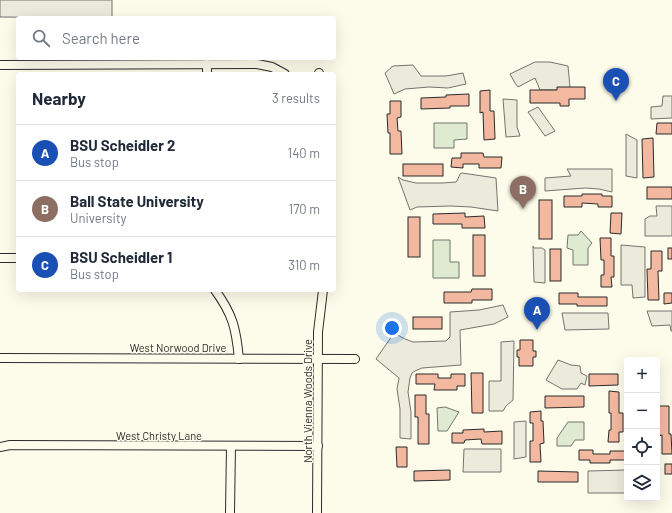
<!DOCTYPE html>
<meta charset="utf-8">
<style>
:root{--surface:#fff;--page:#f6f6f7;--text:#1f2937;--muted:#747a83;--line:#e0e1e3;--accent:#c62828}
body{margin:0;font-family:Barlow,sans-serif;background:var(--page);color:var(--text)}
.controls{position:absolute;right:12px;bottom:12px;display:grid;overflow:hidden;border-radius:4px;box-shadow:0 4px 16px #0002}
.controls button{width:36px;height:36px;display:grid;place-items:center;padding:0;border:0;border-bottom:1px solid var(--line);background:var(--surface);color:var(--text);font:20px sans-serif}
.you{position:absolute;left:392px;top:328px;width:14px;height:14px;margin:-10px;border:3px solid #fff;border-radius:50%;background:#1a73e8;box-shadow:0 0 0 6px #1a73e833}
.badge{display:grid;place-items:center;width:26px;height:26px;border-radius:50%;background:var(--accent);color:#fff;font-size:13px;font-weight:700}
.pin{position:absolute;translate:-50% -33px;filter:drop-shadow(0 1px 2px #0008)}
.pin::after{content:'';position:absolute;top:21px;width:14px;height:12px;background:inherit;clip-path:polygon(0 0,100% 0,50% 100%)}
.list{margin:0;padding:0;list-style:none}
h2{display:flex;justify-content:space-between;align-items:center;height:52px;margin:0;padding:0 16px;font-size:17px}
h2 small{font-size:13px;font-weight:400;color:var(--muted)}
.list li{display:grid;grid-template-columns:26px 1fr auto;gap:12px;align-items:center;box-sizing:border-box;height:56px;padding:0 16px;border-top:1px solid var(--line)}
.list b{display:block;font-size:15px;white-space:nowrap}
.list p{margin:0;font-size:13px;white-space:nowrap;color:var(--muted)}
.list em{font-size:13px;font-style:normal;color:var(--muted)}
.icon{flex:none;width:22px;height:22px;fill:none;stroke:currentColor;stroke-width:2;stroke-linecap:round;stroke-linejoin:round}
.map{position:relative;flex:none;width:672px;height:513px;overflow:hidden}
.search{position:absolute;background:var(--surface);box-shadow:0 4px 16px #0002;left:16px;top:16px;width:320px;height:44px;display:flex;align-items:center;gap:10px;box-sizing:border-box;padding:0 14px;border-radius:4px;color:var(--muted);font-size:15px}
.panel{position:absolute;background:var(--surface);box-shadow:0 4px 16px #0002;left:16px;top:72px;width:320px;height:220px;border-radius:4px}
.map>svg:first-child{display:block}
</style>
<div class="map">
<svg width="672" height="513" viewBox="0 0 672 513">
<rect width="100%" height="100%" fill="#fdfbea"/>
<!-- green -->
<g fill="#deebd1" stroke="#74746e">
<path d="M434,123H467V139L454,140V148H434Z"/>
<path d="M581,231L592,243L588,248V265H573V250L567,248L568,235H578Z"/>
<path d="M433,240H450V262H459V278H433Z"/>
<path d="M445,407L459,412L447,431H438L437,408Z"/>
<path d="M568,422H584V440H575L571,446H557V438Z"/>
</g>
<!-- parking -->
<g fill="#eceadb" stroke="#74746e">
<path d="M0,0H112V18L0,17Z"/>
<path d="M535,62H550L568,66L570,87L557,90H540L535,78L518,87L515,83L510,74Z"/>
<path d="M413,65L421,76H446L463,73L466,84L448,88L429,87L405,89L394,94L385,73L393,66Z"/>
<path d="M663,96H672V118L651,119V107L662,106Z"/>
<path d="M503,99L517,100V127L520,136L506,137Z"/>
<path d="M538,107L555,131L545,136L528,112Z"/>
<path d="M626,134L637,140V178L626,176Z"/>
<path d="M567,169H612V192L599,189L585,188L545,191V178L571,176Z"/>
<path d="M462,173L496,178L498,211L471,207L451,206L417,207L410,210L398,177L403,180L416,183H442L456,182L457,181L460,174Z"/>
<path d="M656,206H672V236H645V219L650,216H657Z"/>
<path d="M621,245L645,247V297L633,298L632,285H621Z"/>
<path d="M533,246L534,248H542L545,250V283L534,282Z"/>
<path d="M503,305L508,317L494,324L460,330L461,365L422,368L415,371L412,373L410,378L408,392L411,412V439L400,438V409L397,389L399,378L376,359L394,333L405,339L413,342L446,341L450,337V312L479,310Z"/>
<path d="M647,311H672V331H671L670,325L652,326Z"/>
<path d="M562,313H608L609,329L565,330Z"/>
<path d="M514,341L513,400L506,406L503,411H489V381H501V342Z"/>
<path d="M558,360L571,365L580,366L581,373L587,376L585,385L581,383L577,389H562L546,380Z"/>
<path d="M526,421V457L514,459V422Z"/>
<path d="M464,449H501V472H463Z"/>
<path d="M626,470L627,493H588V471Z"/>
</g>
<!-- building -->
<g fill="#f2b8a0" stroke="#2b2b2b">
<path d="M557,87H585V99H569V106H560V103H530V90H557Z"/>
<path d="M490,90V111H494L495,139L484,140L483,112L480,113V91Z"/>
<path d="M469,94V106H450V108L421,109V98L446,97V95Z"/>
<path d="M390,101H401V117L397,118L398,131H401L402,154H390V133H388L387,114H390Z"/>
<path d="M657,123H672V134H656Z"/>
<path d="M653,138L654,177L643,178L642,139Z"/>
<path d="M461,153H483L484,157H502L501,168H479V164H463V168L451,167L452,158H461Z"/>
<rect x="403" y="164" width="40" height="12"/>
<rect x="647" y="187" width="25" height="12"/>
<path d="M582,194H602V196H612V207H598V204L582,203V207H564V196H582Z"/>
<rect x="539" y="200" width="13" height="39"/>
<path d="M465,213V217L484,216L485,228H462V224H433V214Z"/>
<path d="M611,213H622L621,234L610,233Z"/>
<rect x="408" y="217" width="12" height="40"/>
<rect x="473" y="235" width="12" height="41"/>
<path d="M600,238H611V256H614V277H611L612,287H601V275H604V260H601Z"/>
<rect x="668" y="248" width="4" height="11"/>
<rect x="550" y="249" width="11" height="32"/>
<path d="M651,251H662V271H658L659,300H648L647,269H651Z"/>
<path d="M472,289H492V300H472V303H444V292H471Z"/>
<path d="M559,293H578V297H607V306H577V304H559Z"/>
<path d="M664,293H672V303L664,304Z"/>
<rect x="413" y="317" width="29" height="12"/>
<path d="M520,340H533V351H536V357H533V366H519V357H517V350H520Z"/>
<path d="M471,373H483V413H472Z"/>
<path d="M416,374H438V378H451V374H465V386H457V390H434L435,384H416Z"/>
<path d="M589,374H618V385L589,386Z"/>
<path d="M609,391L619,392V413H623V432H619V442H608L609,430H611V413H609Z"/>
<path d="M415,395H426V414H429V444H418V417H415Z"/>
<path d="M545,396H584V407L545,408Z"/>
<path d="M658,406H669V434H671L672,454H662V435L658,436Z"/>
<path d="M541,411V421H543L544,443L540,444L541,462H530V441H533V423H530V412Z"/>
<path d="M484,429V432L502,431V444H482L481,439L465,440L464,443H452V433H463V430Z"/>
<path d="M396,447H407V467H397Z"/>
<path d="M579,450H593V454H610V451H627V460H610V463H590V460H579Z"/>
<rect x="665" y="464" width="7" height="10"/>
<path d="M450,470V480L414,481V471Z"/>
<path d="M538,471L578,472V482H538Z"/>
</g>
<g fill="none" stroke-linecap="round" stroke-linejoin="round">
<defs>
<g id="minor">
<path d="M207,64V74"/>
<path d="M0,65L257,64L272,67L285,74"/>
<path d="M319,73V74"/>
<path d="M0,258H18"/>
<path d="M215,290C233,315 236,328 239,359"/>
<path d="M0,358L355,359"/>
<path d="M0,447L10,445L318,446"/>
<path d="M230,513L231,446"/>
<path d="M317,513L318,332L323,290"/>
</g>
</defs>
<!-- minor casing -->
<use href="#minor" stroke="#2b2b2b" stroke-width="10"/>
<!-- minor -->
<use href="#minor" stroke="#fdfbea" stroke-width="8"/>
</g>
<g text-anchor="middle" dominant-baseline="central" stroke-width="3" stroke-linejoin="round" paint-order="stroke">
<!-- street labels -->
<g font-size="11" fill="#2b2b2b" stroke="#fdfbea">
<text x="178" y="347">West Norwood Drive</text>
<text transform="translate(307 401) rotate(-90)">North Vienna Woods Drive</text>
<text x="159" y="435">West Christy Lane</text>
</g>
</g>
</svg>
<div class="controls">
<button>+</button>
<button>−</button>
<button><svg class="icon" aria-label="locate" viewBox="0 0 24 24"><circle cx="12" cy="12" r="6"/><path d="M12 2v4M12 18v4M2 12h4M18 12h4"/></svg></button>
<button><svg class="icon" aria-label="layers" viewBox="0 0 24 24"><path d="M12 4l9 5-9 5-9-5zM3 14l9 5 9-5"/></svg></button>
</div>
<div class="you"></div>
<div class="pin badge" style="left:537px;top:330px;background:#1a4fb4">A</div>
<div class="pin badge" style="left:523px;top:209px;background:#8d6e63">B</div>
<div class="pin badge" style="left:616px;top:101px;background:#1a4fb4">C</div>
<div class="search"><svg class="icon" aria-label="search" viewBox="0 0 24 24"><circle cx="10" cy="10" r="6"/><path d="M15 15l6 6"/></svg>Search here</div>
<section class="panel">
<h2>Nearby<small>3 results</small></h2>
<ul class="list">
<li><span class="badge" style="background:#1a4fb4">A</span><div><b>BSU Scheidler 2</b><p>Bus stop</p></div><em>140 m</em></li>
<li><span class="badge" style="background:#8d6e63">B</span><div><b>Ball State University</b><p>University</p></div><em>170 m</em></li>
<li><span class="badge" style="background:#1a4fb4">C</span><div><b>BSU Scheidler 1</b><p>Bus stop</p></div><em>310 m</em></li>
</ul>
</section>
</div>
